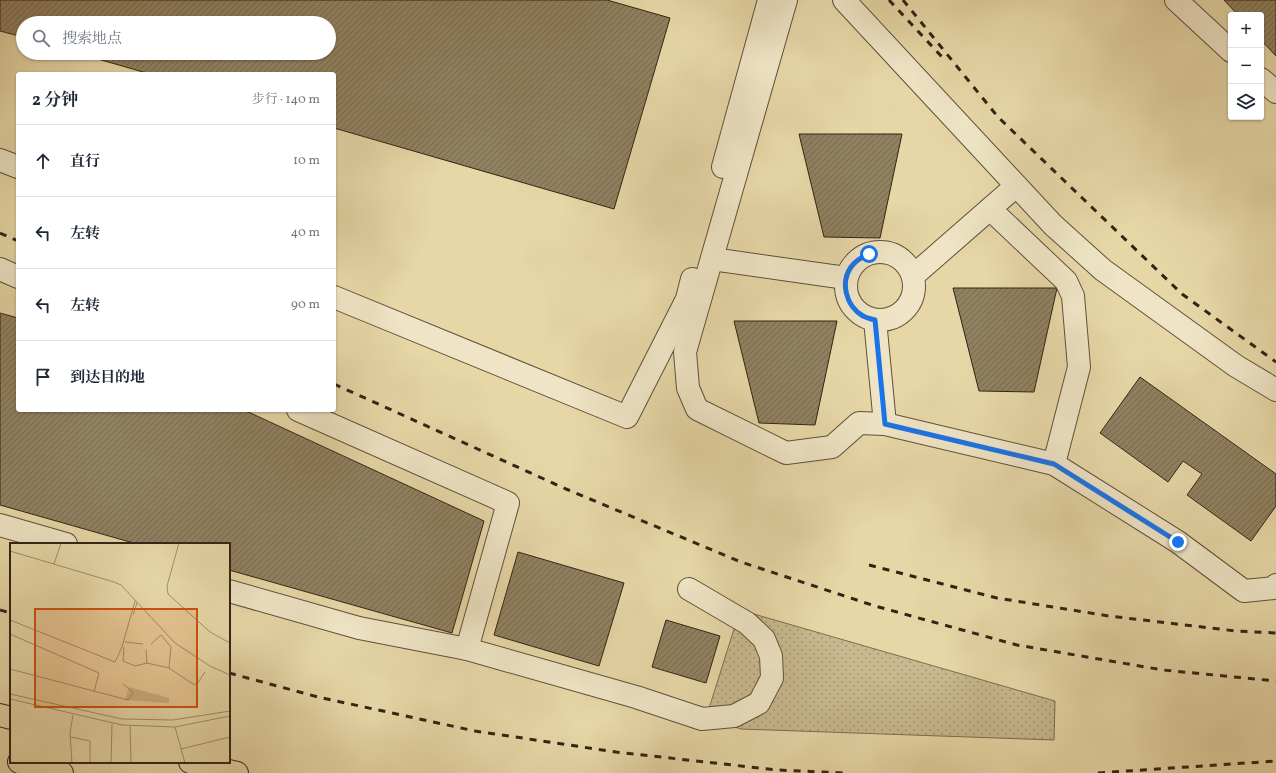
<!DOCTYPE html>
<html lang="zh">
<meta charset="utf-8">
<style>
:root{--surface:#fff;--page:#f2f2f3;--text:#1f2937;--muted:#747a83;--line:#e0e1e3}
body{margin:0;font-family:Vollkorn,"Noto Serif SC",serif;background:var(--page);color:var(--text)}
.controls{position:absolute;right:12px;top:12px;display:grid;overflow:hidden;border-radius:4px;box-shadow:0 1px 3px #0004}
.controls button{width:36px;height:36px;display:grid;place-items:center;padding:0;border:0;border-bottom:1px solid var(--line);background:var(--surface);color:var(--text);font:20px sans-serif}
.stop{position:absolute;width:12px;height:12px;margin:-9px;border:3px solid #1a73e8;border-radius:50%;background:#fff}
.stop.end{background:#1a73e8;border-color:#fff;box-shadow:0 1px 4px #0008}
.list{margin:0;padding:0;list-style:none}
h2{display:flex;justify-content:space-between;align-items:center;height:52px;margin:0;padding:0 16px;font-size:17px}
h2 small{font-size:13px;font-weight:400;color:var(--muted)}
.list li{display:grid;grid-template-columns:26px 1fr auto;gap:12px;align-items:center;box-sizing:border-box;height:72px;padding:0 16px;border-top:1px solid var(--line)}
.list b{display:block;font-size:15px;white-space:nowrap}
.list em{font-size:13px;font-style:normal;color:var(--muted)}
.icon{flex:none;width:22px;height:22px;fill:none;stroke:currentColor;stroke-width:2;stroke-linecap:round;stroke-linejoin:round}
.map{position:relative;flex:none;width:1276px;height:773px;overflow:hidden}
.search{position:absolute;background:var(--surface);box-shadow:0 1px 3px #0004;left:16px;top:16px;width:320px;height:44px;display:flex;align-items:center;gap:10px;box-sizing:border-box;padding:0 14px;border-radius:22px;color:var(--muted);font-size:15px}
.panel{position:absolute;background:var(--surface);box-shadow:0 1px 3px #0004;left:16px;top:72px;width:320px;height:340px;border-radius:4px}
.map>svg:first-child{display:block}
</style>
<div class="map">
<svg width="1276" height="773" viewBox="0 0 1276 773">
<defs>
<pattern id="garden-dots" width="8" height="8" patternUnits="userSpaceOnUse"><rect width="8" height="8" fill="#c8b98e"/><path d="M2 2h.1M6 6h.1" fill="none" stroke="#a39673" stroke-width="1.8" stroke-linecap="round"/></pattern>
<pattern id="building-hatch" width="6" height="6" patternUnits="userSpaceOnUse"><rect width="6" height="6" fill="#908161"/><path d="M-1 1l2-2M0 6l6-6M5 7l2-2" fill="none" stroke="#76694f"/></pattern>
</defs>
<rect width="100%" height="100%" fill="#e7d7a7"/>
<filter id="stains"><feTurbulence type="fractalNoise" baseFrequency=".005" numOctaves="4"/><feColorMatrix values="0 0 0 0 .2 0 0 0 0 .09 0 0 0 0 .02 0 0 0 .5 -.17"/></filter>
<radialGradient id="worn" r=".72"><stop offset=".6" stop-color="#630" stop-opacity="0"/><stop offset="1" stop-color="#630" stop-opacity=".3"/></radialGradient>
<!-- garden -->
<path fill="url(#garden-dots)" stroke="#7c6e52" d="M740,610L1055,701L1054,740L741,729L706,718Z"/>
<!-- building -->
<g fill="url(#building-hatch)" stroke="#312415">
<path d="M0,0H607L670,18L614,209L334,128V74H150L77,53H329V23H23V37L0,31Z"/>
<path d="M1224,0H1276V56L1261,40V15H1238Z"/>
<path d="M799,134H902L880,238L824,237Z"/>
<path d="M953,288H1057L1034,392L979,391Z"/>
<path d="M0,313L18,318V410H244L484,521L452,633L229,570V544H137L0,505Z"/>
<path d="M734,321H837L815,425L759,423Z"/>
<path d="M1140,377L1276,474V506L1251,541L1187,495L1202,474L1183,461L1168,482L1100,433Z"/>
<path d="M518,552L624,583L599,666L494,635Z"/>
<path d="M666,620L720,636L706,683L652,667Z"/>
</g>
<g fill="none" stroke-linecap="round" stroke-linejoin="round">
<defs>
<g id="minor">
<path d="M786,0L685,352L688,388L697,409L786,453L832,447L859,423L885,424L1054,464L1178,542L1244,591L1274,588L1276,585"/>
<path d="M844,0L1053,225L1103,270L1236,366L1276,390"/>
<path d="M1176,0L1231,51"/>
<path d="M1261,79L1276,92"/>
<path d="M0,160L18,167"/>
<path d="M723,167L769,0"/>
<path d="M990,209L1066,281L1073,296L1079,367L1054,464"/>
<circle cx="880" cy="286" r="34"/>
<path d="M712,259L846,278"/>
<path d="M0,269L18,277"/>
<path d="M913,276L1016,186"/>
<path d="M334,297L627,417L687,299L692,279"/>
<path d="M875,320L885,424"/>
<path d="M298,410L508,503L467,649"/>
<path d="M0,525L66,544"/>
<path d="M229,591L359,628L467,649L636,697L702,719L734,716L759,703L772,678L771,656L764,639L747,623L689,589"/>
</g>
<g id="highway">
<path d="M0,715L11,718"/>
<path d="M19,762L62,773"/>
<path d="M190,762L237,773"/>
</g>
</defs>
<!-- minor casing -->
<use href="#minor" stroke="#5e513a" stroke-width="24"/>
<!-- highway casing -->
<use href="#highway" stroke="#312415" stroke-width="24"/>
<!-- minor -->
<use href="#minor" stroke="#efe5c6" stroke-width="22"/>
<!-- highway -->
<use href="#highway" stroke="#e7d7a7" stroke-width="22"/>
<!-- rail -->
<g stroke="#312415" stroke-width="3" stroke-dasharray="7 7" stroke-linecap="butt">
<path d="M889,0L942,57"/>
<path d="M903,0L998,117L1182,294L1276,362"/>
<path d="M0,233L18,241"/>
<path d="M334,384L566,489L741,562L875,606L1017,645L1163,670L1276,681"/>
<path d="M869,565L997,598L1109,616L1236,631L1276,633"/>
<path d="M0,610L11,613"/>
<path d="M229,673L318,697L475,731L616,752L777,770L845,773"/>
<path d="M1098,773L1276,761"/>
</g>
</g>
<g fill="none" stroke-linecap="round" stroke-linejoin="round">
<!-- route -->
<path stroke="#1a73e8" stroke-width="5" d="M869,254C862,257 856,260 851,267C840,283 846,306 863,316C867,318 871,319 875,320L885,424L1054,464L1178,542"/>
</g>
<!-- overview -->
<g transform="translate(10 543)">
<rect width="220" height="220" fill="#e7d7a7"/>
<path d="M119,144L159,155V160L115,157Z" fill="#c8b98e"/>
<path fill="none" stroke="#9e8f6d" stroke-width="1" d="M169,0L157,43L158,51L200,89L220,100M0,8L104,39L111,42L165,100L200,123L220,132M44,21L51,0M123,72L127,60M0,77L105,119L112,104L125,58M0,91L89,130L84,149M151,92L161,104L159,125M115,99L133,101M141,101L151,92M114,104L113,118L125,123L137,120L159,125L183,141H187L195,129M136,107L137,120M0,126L118,157L123,149L113,141M0,151L112,176L163,177L220,168M0,156L112,182L165,184L220,173M120,183L121,220M165,184L175,220M61,194L80,198V220M171,206L220,194M62,220L60,190L63,172M101,220L102,181"/>
<path fill="#cd510d" fill-opacity="0.15" stroke="#cd510d" stroke-width="2" d="M25,66H187V164H25Z"/>
<rect width="220" height="220" fill="none" stroke="#312415" stroke-width="2"/>
</g>
<rect width="100%" height="100%" filter="url(#stains)"/>
<rect width="100%" height="100%" fill="url(#worn)"/>
</svg>
<div class="controls">
<button>+</button>
<button>−</button>
<button><svg class="icon" aria-label="layers" viewBox="0 0 24 24"><path d="M12 4l9 5-9 5-9-5zM3 14l9 5 9-5"/></svg></button>
</div>
<div class="stop" style="left:869px;top:254px"></div>
<div class="stop end" style="left:1178px;top:542px"></div>
<div class="search"><svg class="icon" aria-label="search" viewBox="0 0 24 24"><circle cx="10" cy="10" r="6"/><path d="M15 15l6 6"/></svg>搜索地点</div>
<section class="panel">
<h2>2 分钟<small>步行 · 140 m</small></h2>
<ul class="list">
<li><svg class="icon" aria-label="ahead" viewBox="0 0 24 24"><path d="M12 20V5M6 11l6-6 6 6"/></svg><div><b>直行</b></div><em>10 m</em></li>
<li><svg class="icon" aria-label="left" viewBox="0 0 24 24"><path d="M17 20v-9H6M10 6l-5 5 5 5"/></svg><div><b>左转</b></div><em>40 m</em></li>
<li><svg class="icon" aria-label="left" viewBox="0 0 24 24"><path d="M17 20v-9H6M10 6l-5 5 5 5"/></svg><div><b>左转</b></div><em>90 m</em></li>
<li><svg class="icon" aria-label="arrive" viewBox="0 0 24 24"><path d="M6 21V4h12l-3 4 3 4H6"/></svg><div><b>到达目的地</b></div></li>
</ul>
</section>
</div>
